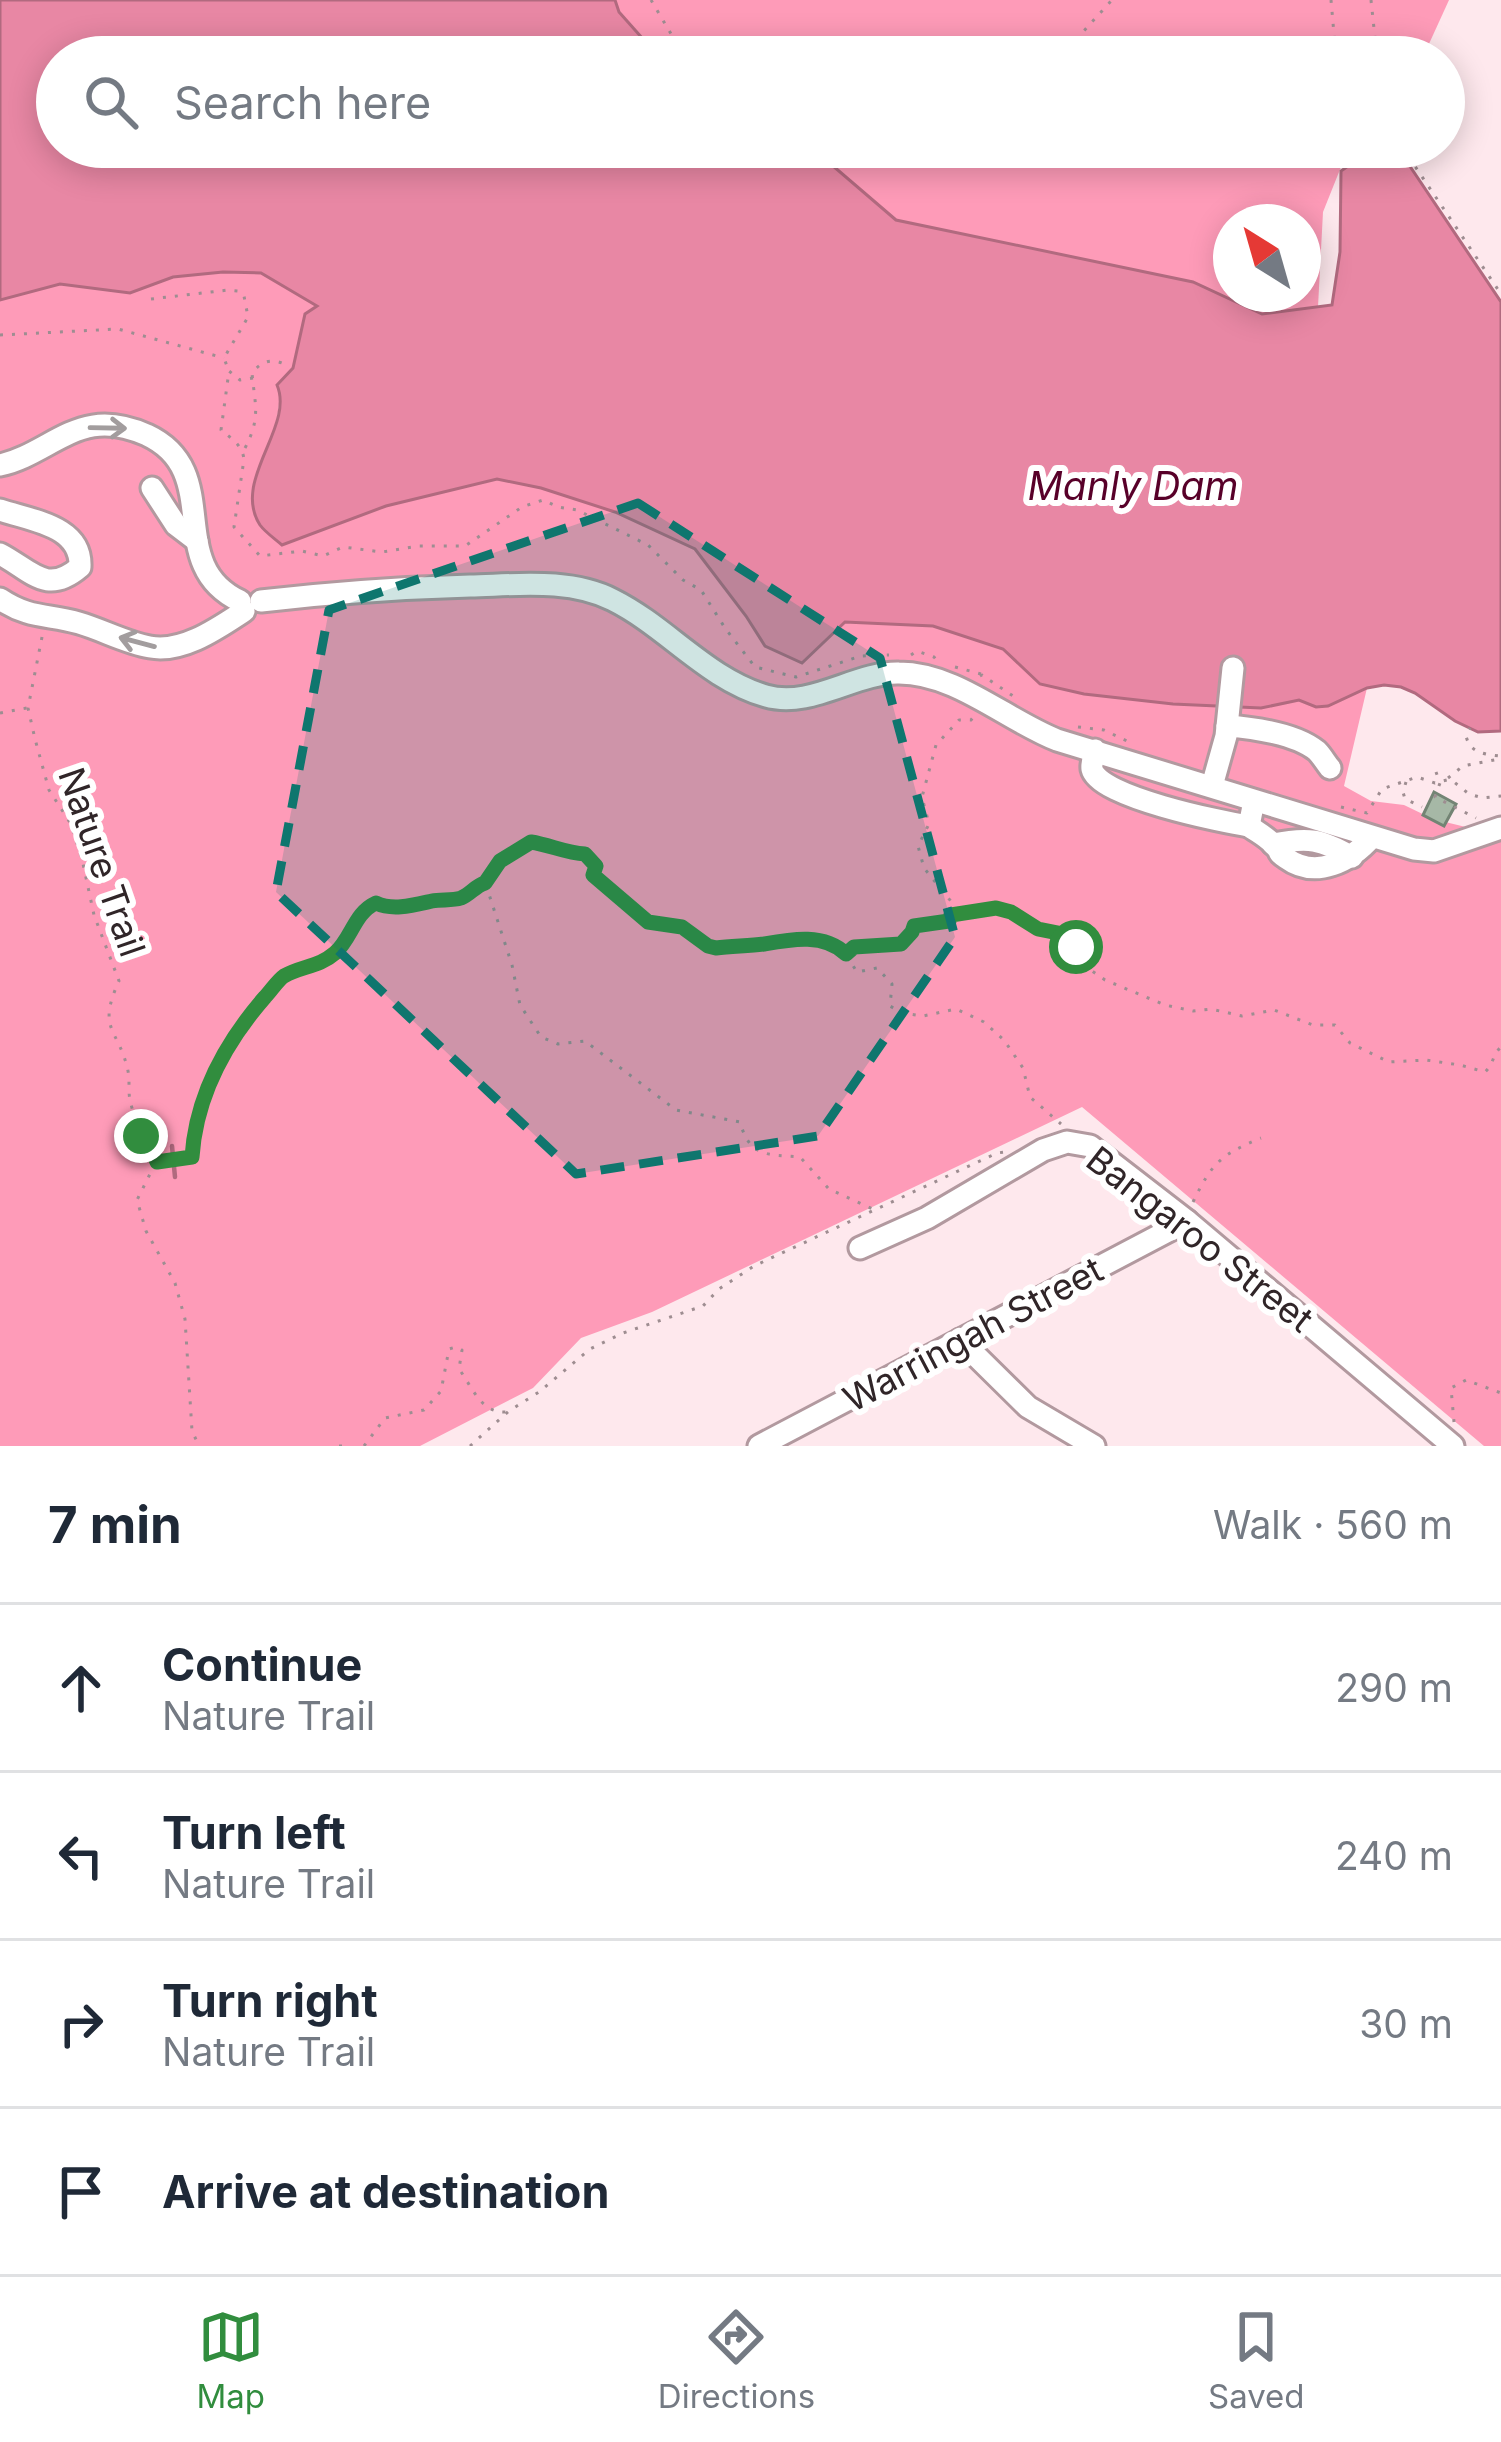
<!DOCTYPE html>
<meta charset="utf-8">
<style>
:root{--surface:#fff;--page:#f2f2f3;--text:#1f2937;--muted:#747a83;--line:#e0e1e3;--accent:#318d3e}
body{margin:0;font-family:Inter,sans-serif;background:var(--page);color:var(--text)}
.compass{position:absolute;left:1213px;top:204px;width:108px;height:108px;border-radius:50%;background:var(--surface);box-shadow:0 6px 30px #0003;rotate:323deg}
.stop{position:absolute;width:36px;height:36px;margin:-27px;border:9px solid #318d3e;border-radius:50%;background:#fff}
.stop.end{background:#318d3e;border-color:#fff;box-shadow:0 3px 12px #0008}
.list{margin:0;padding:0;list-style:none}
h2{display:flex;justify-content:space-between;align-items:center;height:156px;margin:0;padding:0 48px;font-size:51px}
h2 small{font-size:39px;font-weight:400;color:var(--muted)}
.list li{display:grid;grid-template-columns:78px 1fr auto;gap:36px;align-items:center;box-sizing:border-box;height:168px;padding:0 48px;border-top:3px solid var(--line)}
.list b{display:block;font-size:45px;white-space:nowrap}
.list p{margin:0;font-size:39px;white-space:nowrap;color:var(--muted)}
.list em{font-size:39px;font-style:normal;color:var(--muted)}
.icon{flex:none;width:66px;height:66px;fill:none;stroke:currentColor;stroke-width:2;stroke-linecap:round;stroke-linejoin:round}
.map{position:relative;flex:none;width:1501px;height:1446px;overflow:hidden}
.search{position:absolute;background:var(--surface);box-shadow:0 6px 30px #0003;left:36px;right:36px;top:36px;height:132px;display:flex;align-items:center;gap:30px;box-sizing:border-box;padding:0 42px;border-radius:66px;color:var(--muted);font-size:45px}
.sheet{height:828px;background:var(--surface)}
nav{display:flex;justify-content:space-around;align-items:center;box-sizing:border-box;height:168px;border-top:3px solid var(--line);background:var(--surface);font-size:33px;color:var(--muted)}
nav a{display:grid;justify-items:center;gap:6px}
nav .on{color:var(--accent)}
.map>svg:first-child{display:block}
</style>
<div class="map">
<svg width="1501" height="1446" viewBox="0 0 1501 1446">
<rect width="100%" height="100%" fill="#fee8ed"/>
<!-- forest -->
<g fill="#fe9bb8" fill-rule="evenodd">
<path d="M615,0H1449L1423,57H659L619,12Z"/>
<path d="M811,147H1349L1323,212L1318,307L1262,314L1193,282L896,220ZM1231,222H1303V294H1231Z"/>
<path d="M223,272L261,273L318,306L296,351L293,368L277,385C287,411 260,466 251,494L282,545L386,506L497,479L541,488L615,512L695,549L746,616L764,646L802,663L845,622L933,626L1003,649L1040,684L1084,694L1173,704L1261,708L1299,700L1316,707L1328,706L1367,688L1344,786L1371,801L1404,805L1433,819L1478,830L1501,819V1446H1484L1082,1107L652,1312L581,1338L533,1388L420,1446H0V300L60,284L130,293L172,277Z"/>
</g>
<!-- water -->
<path fill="#e887a4" stroke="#b16a7f" stroke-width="3" d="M0,0H615L619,12L659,57H57V147H811L896,220L1193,282L1262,314L1332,305L1340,252L1341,171L1375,147H1397L1501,302V731L1478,732L1455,721L1415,693L1401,687L1384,685L1367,688L1328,706L1316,707L1299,700L1261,708L1173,704L1084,694L1040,684L1003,649L933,626L845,622L802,663L765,646L746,616L695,549L615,512L541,488L497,479L386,506L282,545C275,539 265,532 260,525C231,480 295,427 277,385L293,368L305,314L317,306L261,273L223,272L173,277L130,293L60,284L0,300Z"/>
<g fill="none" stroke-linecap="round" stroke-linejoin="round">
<!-- stream -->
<path stroke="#b16a7f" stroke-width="4.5" d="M172,1146L175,1177"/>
</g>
<!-- building -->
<path fill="#a6b8a6" stroke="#738474" stroke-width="3" d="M1434,792L1456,804L1444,826L1423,815Z"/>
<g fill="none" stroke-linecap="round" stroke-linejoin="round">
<defs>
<g id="minor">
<path d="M0,465C34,458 61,431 93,426C111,423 131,428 147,435C226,472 162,564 240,601"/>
<path d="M152,488L176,525L197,541"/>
<path d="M0,510C33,521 82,526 80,567C46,596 31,570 0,554"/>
<path d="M0,599C30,619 47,614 79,623C103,630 126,643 150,647C183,653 218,628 244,611"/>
<path d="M261,601C330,593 400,588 470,586C516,585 570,578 613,600C667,627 707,679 766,696C811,709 855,672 899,673C956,673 1006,720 1057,740L1414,849L1434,851L1501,828"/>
<path d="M1227,726C1254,728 1296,734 1317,751C1322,756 1325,762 1330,768"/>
<path d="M1095,750C1094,757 1091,763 1092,769C1098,797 1223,822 1249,826L1254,801"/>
<path d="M1212,786L1226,736L1233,668"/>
<path d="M1249,826C1257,832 1267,837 1273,844C1284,854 1274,850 1286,858C1316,880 1351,861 1372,837"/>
<path d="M1273,844C1308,837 1321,839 1352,857"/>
<path d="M860,1248L927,1218L1043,1150L1067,1142L1090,1146L1187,1221L1453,1446"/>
<path d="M960,1340L1028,1407L1094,1446"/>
<path d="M759,1446L1187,1221"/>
</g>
</defs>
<!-- minor casing -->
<use href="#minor" stroke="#b2999f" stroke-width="27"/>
<!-- path -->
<g stroke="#9e8d91" stroke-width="3" stroke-dasharray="3 9" stroke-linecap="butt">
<path d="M651,0L677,44L695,57"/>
<path d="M1331,0L1336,57"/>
<path d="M1371,0L1377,57"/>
<path d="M1060,57L1112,0"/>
<path d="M1402,147L1501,294"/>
<path d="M151,299L228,290L238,291L244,296L248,317L224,358L228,369"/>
<path d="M0,335L118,329L224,358"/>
<path d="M253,378L240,380L229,371L221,430C232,439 242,445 244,459L234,527L260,556L302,551L323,556L343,547L382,552L419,546H465L522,507L543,500L558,507L577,510L648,545L683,580L701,590L725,628L755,667L796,677L861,656L889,655"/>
<path d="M245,448C261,417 255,406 252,373C260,363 269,358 282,363"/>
<path d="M42,637L28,708L35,739L49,790L71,824L82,859L94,915L119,981C96,1031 119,1028 128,1071C130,1081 128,1091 130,1100C135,1124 147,1141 156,1162L192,1157C196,1096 225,1043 265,997C271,991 277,981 284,976C301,966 319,967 335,953C352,938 354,913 376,903C393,911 414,905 432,901C441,899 452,901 461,898C471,894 475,886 485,883L500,861L531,842C550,845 566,854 585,854L596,866L593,875L648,922L682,927L708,946L716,948C732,946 748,946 764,944C792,939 823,933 846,954L854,947L901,944L914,926L949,921L951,915L996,908L1011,912L1038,929L1058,933L1077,947L1075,959L1105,980L1165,1005L1193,1011L1211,1009L1242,1016L1274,1010L1313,1025H1335L1350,1043L1389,1062L1426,1060L1460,1065L1485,1072C1494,1064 1492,1055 1501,1047"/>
<path d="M911,655L917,651L934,657L939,663"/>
<path d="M955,667L981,674"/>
<path d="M980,676L982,675L1016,698"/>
<path d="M0,713L27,708"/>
<path d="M1078,727L1104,730L1131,743"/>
<path d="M1436,772L1440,783L1435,797L1476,818"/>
<path d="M1448,778L1463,766L1499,759V756C1484,754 1470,753 1466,736L1470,728"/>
<path d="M1406,782L1403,792L1405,799L1422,807"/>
<path d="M1341,807L1367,813L1382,789L1417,777L1435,783L1447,780L1454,782L1469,794L1483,798L1501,796"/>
<path d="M486,885L512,965L520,1005L541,1037L558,1044L585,1041L676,1110L740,1122C750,1158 767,1154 800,1157L829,1189L875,1210"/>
<path d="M958,910L924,868L918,846L929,824L922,797L936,745L959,720H971L975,715"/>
<path d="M847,956L857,972L877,968L892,984L890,1006L902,1013L923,1016L956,1009L984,1022L1004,1040L1023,1068L1030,1097L1061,1124"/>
<path d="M155,1164L137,1200L146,1231L175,1283L185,1319L192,1431L199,1446"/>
<path d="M1193,1202C1212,1163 1220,1155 1261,1138"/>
<path d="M1454,1422L1451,1388L1466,1380L1501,1393"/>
<path d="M339,1446H351"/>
<path d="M364,1446L385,1418L424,1410L441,1391L449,1349L456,1347L462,1350L459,1369C473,1388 481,1414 507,1412"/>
<path d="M470,1446L509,1411L539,1392L590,1349L623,1333L703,1306L719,1289L754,1266L997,1153L1005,1152"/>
</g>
<!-- minor -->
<use href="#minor" stroke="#fff" stroke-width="21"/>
</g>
<!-- one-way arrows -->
<defs><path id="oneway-shaft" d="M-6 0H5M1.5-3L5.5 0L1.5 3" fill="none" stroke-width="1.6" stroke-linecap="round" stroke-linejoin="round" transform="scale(3)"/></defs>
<g stroke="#a29d9e">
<use href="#oneway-shaft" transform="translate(108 428) rotate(1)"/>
<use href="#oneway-shaft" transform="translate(137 642) rotate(-165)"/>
</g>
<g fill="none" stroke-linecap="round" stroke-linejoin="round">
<!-- route -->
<path stroke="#318d3e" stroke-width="15" d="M141,1136L148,1142L157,1162L192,1157C196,1096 225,1043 265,997C271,991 277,981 284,976C301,966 319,967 335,953C352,938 354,913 376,903C393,911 414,905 432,901C441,899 452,901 461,898C471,894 475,886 485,883L500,861L531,842C550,845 566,853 585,854L596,866L593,875L648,922L682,927L708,946L716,948C732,946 749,946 764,944C792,939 824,933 846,954L854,947L901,944L912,932L914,926L949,921L951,915L996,908L1011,912L1038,929L1058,933L1076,947"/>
</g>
<!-- marked area -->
<path fill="#0f766e" fill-opacity="0.2" stroke="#0f766e" stroke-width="9" stroke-dasharray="24 15" stroke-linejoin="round" d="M638,503L880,658L955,937L818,1136L576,1174L276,892L329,610Z"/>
<g text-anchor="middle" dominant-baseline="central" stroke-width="12" stroke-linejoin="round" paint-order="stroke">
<!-- street labels -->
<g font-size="36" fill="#302528" stroke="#fff">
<text transform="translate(102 862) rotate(71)">Nature Trail</text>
<text transform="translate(1200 1239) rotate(38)">Bangaroo Street</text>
<text transform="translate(973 1334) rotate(-28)">Warringah Street</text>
</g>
<!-- water labels -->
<g font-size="39" font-style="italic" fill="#580029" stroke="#fff">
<text x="1133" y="485">Manly Dam</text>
</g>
</g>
</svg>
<svg class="compass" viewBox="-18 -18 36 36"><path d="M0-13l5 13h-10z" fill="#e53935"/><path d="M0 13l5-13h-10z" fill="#747a83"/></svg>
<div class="stop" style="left:1076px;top:947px"></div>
<div class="stop end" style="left:141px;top:1136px"></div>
<div class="search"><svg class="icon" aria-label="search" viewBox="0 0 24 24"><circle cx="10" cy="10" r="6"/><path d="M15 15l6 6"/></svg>Search here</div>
</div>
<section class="sheet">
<h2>7 min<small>Walk · 560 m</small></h2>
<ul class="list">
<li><svg class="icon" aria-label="ahead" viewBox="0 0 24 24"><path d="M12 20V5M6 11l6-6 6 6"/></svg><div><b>Continue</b><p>Nature Trail</p></div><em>290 m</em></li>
<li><svg class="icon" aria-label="left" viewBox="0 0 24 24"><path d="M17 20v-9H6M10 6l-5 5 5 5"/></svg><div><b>Turn left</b><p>Nature Trail</p></div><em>240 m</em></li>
<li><svg class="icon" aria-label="right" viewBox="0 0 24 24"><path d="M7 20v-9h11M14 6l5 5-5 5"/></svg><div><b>Turn right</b><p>Nature Trail</p></div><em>30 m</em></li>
<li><svg class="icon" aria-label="arrive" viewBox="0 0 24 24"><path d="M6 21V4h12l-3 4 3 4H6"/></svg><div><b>Arrive at destination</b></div></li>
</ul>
</section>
<nav>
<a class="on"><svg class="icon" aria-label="map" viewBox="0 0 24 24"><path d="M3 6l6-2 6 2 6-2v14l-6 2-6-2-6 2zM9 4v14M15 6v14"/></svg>Map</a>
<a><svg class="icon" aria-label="directions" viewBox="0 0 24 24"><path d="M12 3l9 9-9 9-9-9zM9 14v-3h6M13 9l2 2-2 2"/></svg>Directions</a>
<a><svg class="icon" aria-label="saved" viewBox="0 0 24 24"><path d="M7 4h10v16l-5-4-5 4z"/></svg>Saved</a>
</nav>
